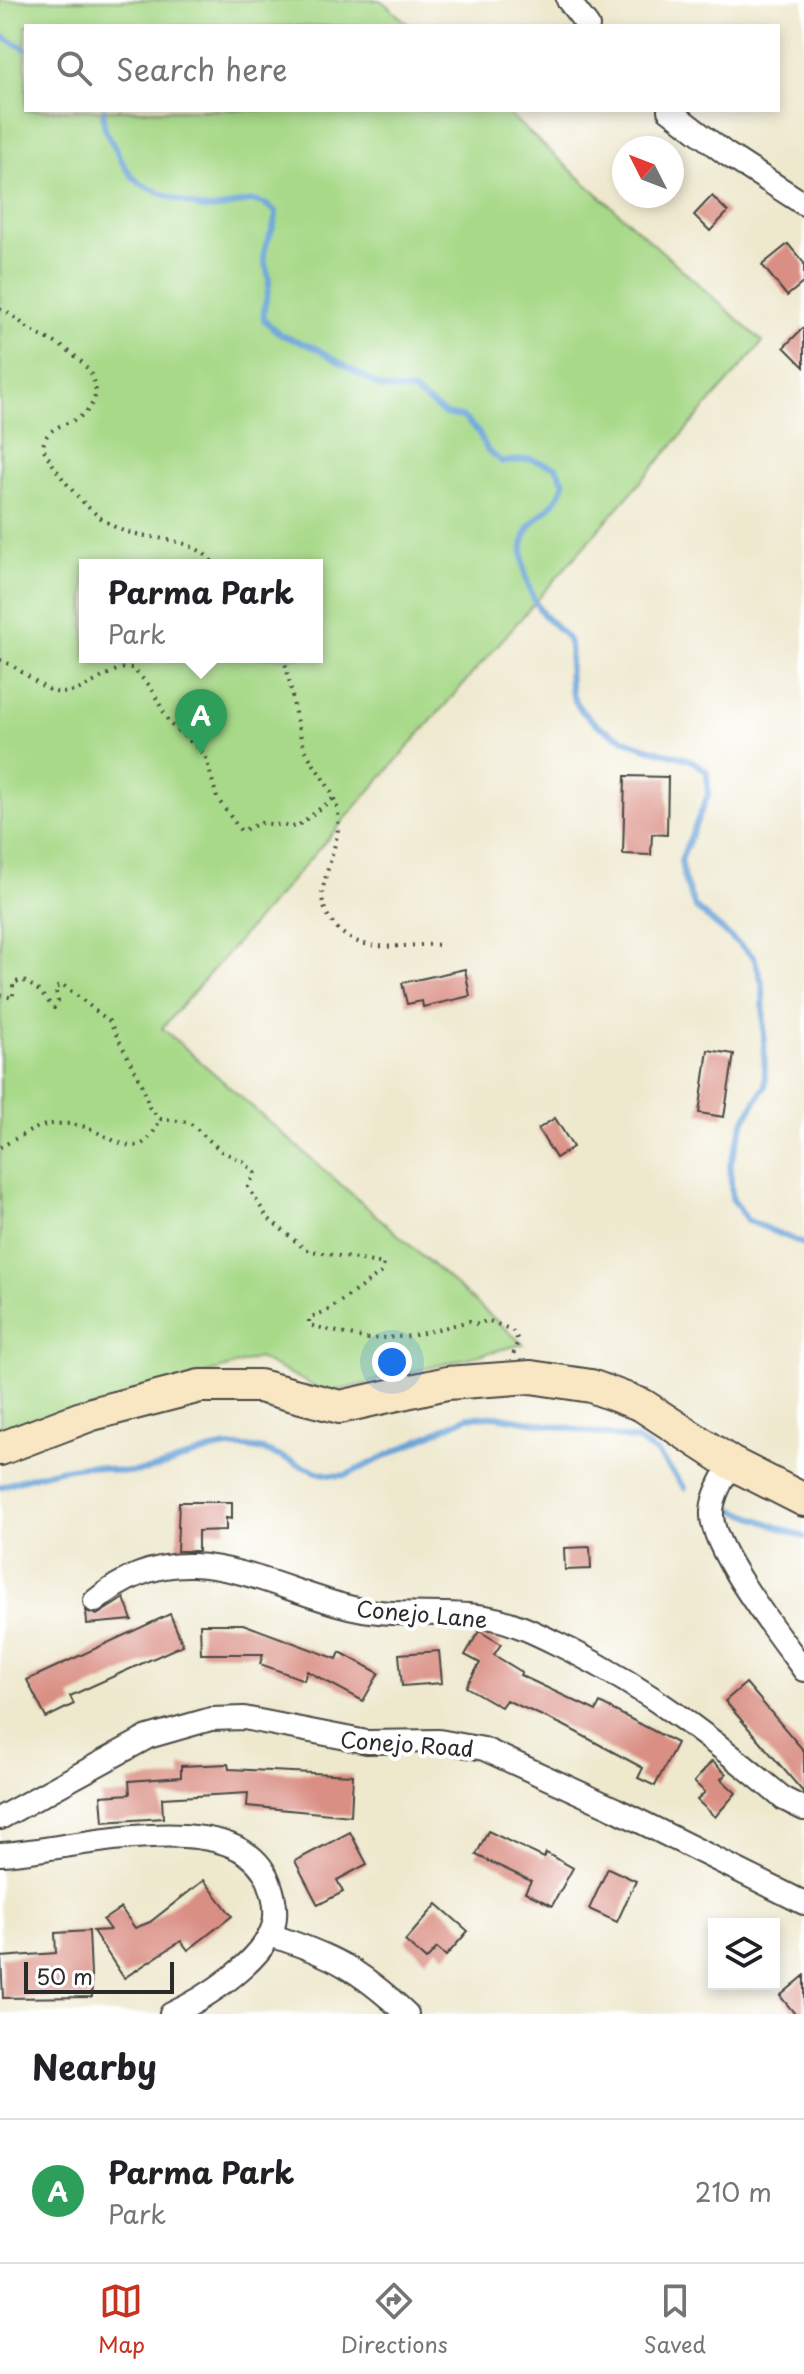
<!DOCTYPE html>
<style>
:root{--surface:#fff;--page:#f6f6f6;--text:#202124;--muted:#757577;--line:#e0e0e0;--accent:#c8321e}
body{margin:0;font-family:"Playpen Sans",sans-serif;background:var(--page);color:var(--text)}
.controls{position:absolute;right:24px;bottom:24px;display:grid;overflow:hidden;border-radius:0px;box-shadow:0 4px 12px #0003}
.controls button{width:72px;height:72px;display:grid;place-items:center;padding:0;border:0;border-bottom:2px solid var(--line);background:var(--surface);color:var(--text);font:40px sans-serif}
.compass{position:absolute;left:612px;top:136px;width:72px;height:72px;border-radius:50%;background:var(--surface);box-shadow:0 4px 12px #0003;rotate:312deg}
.scale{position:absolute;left:24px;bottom:20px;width:150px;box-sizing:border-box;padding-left:8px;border:4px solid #2b2b2b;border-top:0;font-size:22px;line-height:28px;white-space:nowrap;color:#2b2b2b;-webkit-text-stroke:6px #fff;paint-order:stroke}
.you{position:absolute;left:392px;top:1362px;width:28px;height:28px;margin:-20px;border:6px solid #fff;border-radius:50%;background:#1a73e8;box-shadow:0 0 0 12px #1a73e833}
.badge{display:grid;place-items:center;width:52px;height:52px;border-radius:50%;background:var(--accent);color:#fff;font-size:26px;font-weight:700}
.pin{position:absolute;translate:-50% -66px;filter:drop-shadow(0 2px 4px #0008)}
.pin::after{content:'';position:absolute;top:42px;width:28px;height:24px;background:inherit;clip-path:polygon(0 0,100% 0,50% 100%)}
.popup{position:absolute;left:79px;top:559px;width:244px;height:104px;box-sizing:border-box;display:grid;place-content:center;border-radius:0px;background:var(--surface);filter:drop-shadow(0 2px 6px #0005);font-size:26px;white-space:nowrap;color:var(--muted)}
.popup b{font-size:30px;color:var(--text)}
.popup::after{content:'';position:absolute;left:50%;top:100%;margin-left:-16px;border:16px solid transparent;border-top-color:var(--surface)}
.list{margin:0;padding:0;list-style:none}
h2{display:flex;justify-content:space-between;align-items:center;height:104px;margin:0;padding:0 32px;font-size:34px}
h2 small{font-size:26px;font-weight:400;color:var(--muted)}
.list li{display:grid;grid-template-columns:52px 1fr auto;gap:24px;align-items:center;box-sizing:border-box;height:144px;padding:0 32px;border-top:2px solid var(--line)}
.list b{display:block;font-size:30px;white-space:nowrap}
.list p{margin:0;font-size:26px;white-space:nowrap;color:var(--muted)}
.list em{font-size:26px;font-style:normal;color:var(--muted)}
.icon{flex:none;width:44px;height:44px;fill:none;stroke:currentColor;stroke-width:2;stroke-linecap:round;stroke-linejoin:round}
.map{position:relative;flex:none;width:804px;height:2014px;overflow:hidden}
.search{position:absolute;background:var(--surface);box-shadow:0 4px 12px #0003;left:24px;right:24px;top:24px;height:88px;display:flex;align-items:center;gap:20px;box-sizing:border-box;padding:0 28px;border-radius:0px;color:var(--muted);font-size:30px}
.sheet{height:248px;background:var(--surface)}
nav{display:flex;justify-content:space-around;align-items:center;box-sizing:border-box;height:112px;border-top:2px solid var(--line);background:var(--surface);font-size:22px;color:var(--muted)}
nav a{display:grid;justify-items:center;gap:4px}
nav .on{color:var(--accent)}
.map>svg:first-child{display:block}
</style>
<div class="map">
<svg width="804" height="2014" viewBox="0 0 804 2014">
<rect width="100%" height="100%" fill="#fff"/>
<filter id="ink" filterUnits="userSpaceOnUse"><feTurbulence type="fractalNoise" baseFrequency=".0125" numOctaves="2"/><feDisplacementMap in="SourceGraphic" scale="16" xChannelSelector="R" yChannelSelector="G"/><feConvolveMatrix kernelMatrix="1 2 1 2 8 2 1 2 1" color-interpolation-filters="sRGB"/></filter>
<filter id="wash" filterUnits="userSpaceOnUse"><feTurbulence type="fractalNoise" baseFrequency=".006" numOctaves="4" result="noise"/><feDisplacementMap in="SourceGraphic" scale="32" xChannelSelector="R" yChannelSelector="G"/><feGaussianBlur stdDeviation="1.8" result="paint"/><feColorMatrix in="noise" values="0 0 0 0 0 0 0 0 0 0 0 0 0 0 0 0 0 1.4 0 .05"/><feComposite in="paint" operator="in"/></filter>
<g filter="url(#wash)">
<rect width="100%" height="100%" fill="#eee8cd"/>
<!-- green -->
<path fill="#a7d988" stroke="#69825a" stroke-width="2" fill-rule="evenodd" d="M0,0H381L410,26H26V110H504L763,342L162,1028L523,1344L328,1393L258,1358L86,1409L0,1449ZM85,565H317V657H85Z"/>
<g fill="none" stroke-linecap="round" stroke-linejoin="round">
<!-- stream -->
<g stroke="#67a2d7" stroke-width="6">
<path d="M0,35L26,49"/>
<path d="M104,110C101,128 108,135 116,150C121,161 128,173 137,181C145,188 200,210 212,209C237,207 253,191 276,212C276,231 264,240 264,256C264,265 269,273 269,282C269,296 262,305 264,320L281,335L316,348L382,388L413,391L445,414L463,417L478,432L488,451L502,462L530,459L556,467L564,482C557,514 526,514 523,546C521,567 530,599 544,615C551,623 560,629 566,637C578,652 560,679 578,706C593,728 633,745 658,751C678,757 690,756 707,772L708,795L681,860L684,879L695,907L754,957L763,986L765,1086L744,1121L730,1165L732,1198L747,1220L804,1244"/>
<path d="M0,1487C26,1478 56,1469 84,1466C98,1465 112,1472 127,1472C172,1472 204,1440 253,1448C287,1453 310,1479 346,1475L468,1417L496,1416L637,1440L656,1452L685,1488"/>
<path d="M724,1506L804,1537"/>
</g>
</g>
<g id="blocks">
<!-- building -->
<g fill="#da8f84">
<path d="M712,196L728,212L710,231L694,215Z"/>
<path d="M788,244L804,263V282L787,296L762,265Z"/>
<path d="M804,327V367L784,347Z"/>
<path d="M625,776L668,777L667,835L652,834L651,855L623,854Z"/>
<path d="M465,969L470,996L423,1007L422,1001L407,1004L402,983Z"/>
<path d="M708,1050L734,1054L724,1117L699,1113Z"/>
<path d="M555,1118L573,1147L556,1158L538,1129Z"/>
<path d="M179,1502H232V1519L226,1518V1530L198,1531V1551H177Z"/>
<path d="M590,1547L591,1569L565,1570L564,1548Z"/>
<path d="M124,1598L132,1620L87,1624L86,1611L97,1615Z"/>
<path d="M170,1614L183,1645L70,1696L74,1704L46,1718L27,1680Z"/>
<path d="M200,1624H243L337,1659L340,1652L379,1673L363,1701L307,1671L304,1680L260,1664L263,1654H201Z"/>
<path d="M479,1631L501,1644L494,1655L522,1672L520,1675L596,1711L600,1703L677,1743L655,1786L638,1778L643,1768L563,1725L506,1700L501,1707L466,1687L480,1663L465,1655Z"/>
<path d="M439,1651L442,1683L402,1686L399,1654Z"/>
<path d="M746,1683L804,1751V1793L725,1701Z"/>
<path d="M712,1761L726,1774L721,1779L736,1793L715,1817L697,1800L705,1792L694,1782Z"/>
<path d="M228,1764L229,1769L353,1775L351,1816L247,1806L248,1793L162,1798L163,1818L103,1822L101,1796L130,1794L129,1781L181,1777V1766Z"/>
<path d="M488,1831L544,1858L546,1853L573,1868L552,1906L525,1892L531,1881L476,1855Z"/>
<path d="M350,1832L367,1864L337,1880L343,1892L318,1905L295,1861Z"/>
<path d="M608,1868L636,1881L617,1922L589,1909Z"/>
<path d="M204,1880L232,1916L188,1950L181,1941L124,1978L93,1931L110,1930L103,1920L121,1908L135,1928L150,1922Z"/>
<path d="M437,1904L468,1931L446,1956L437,1948L426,1960L405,1941Z"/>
<path d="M89,1931L92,1997L3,1998L1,1957L56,1953L55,1933Z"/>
<path d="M804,1976V2014H795L780,1996Z"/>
</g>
</g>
</g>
<g filter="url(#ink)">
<use href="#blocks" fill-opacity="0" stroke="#484743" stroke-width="2"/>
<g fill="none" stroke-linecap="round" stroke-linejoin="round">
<defs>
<g id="minor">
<path d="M568,0L588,26"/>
<path d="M669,110L725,153L804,204"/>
<path d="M731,1463C723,1480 711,1497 712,1516C714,1553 780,1637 804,1670"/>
<path d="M95,1601C178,1531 252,1580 341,1605C393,1620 436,1609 486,1617C516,1622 543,1637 570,1650C650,1690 716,1742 784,1799L804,1809"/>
<path d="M0,1818L148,1737L211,1719L244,1718L367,1742L439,1741L484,1749L615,1809L804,1903"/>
<path d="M0,1854C64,1852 238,1799 269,1882C274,1895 277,1910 274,1924C264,1961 204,1999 171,2014"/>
<path d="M270,1935C332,1955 359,1969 407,2014"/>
</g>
<path id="secondary" d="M0,1449L92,1414L200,1386H259L340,1407L447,1383L531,1377L591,1386L642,1405L731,1463L804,1500"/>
</defs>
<!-- minor casing -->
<use href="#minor" stroke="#484743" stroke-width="26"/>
<!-- secondary casing -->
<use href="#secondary" stroke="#484743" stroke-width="36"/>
<!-- path -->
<g stroke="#484743" stroke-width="4" stroke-dasharray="2 6" stroke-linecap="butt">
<path d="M0,309C16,315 27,330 41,336C68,347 115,378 87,411C73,427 45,422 43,448C58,477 94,521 124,531C156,541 193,536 215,565"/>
<path d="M283,657C293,686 293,718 304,746C313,769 334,787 338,812C341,835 329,861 324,884C320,897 323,908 330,919C357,960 402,942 443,945"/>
<path d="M0,660C18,666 42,689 55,692C85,698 105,666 132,668L150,686L170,724L205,754L217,798L241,831L261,823L296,827L334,798"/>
<path d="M0,995L13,998V983L22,980L36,988L54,1008L58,1001L55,988L63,985L109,1021L142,1084L149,1107L160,1119"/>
<path d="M160,1119L189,1122L221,1151L243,1161L255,1173L248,1187L267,1217L306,1250L384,1264L381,1273L324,1313L309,1318V1325L366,1339L412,1336L470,1321L478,1325L487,1320L512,1330L518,1340L513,1355"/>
<path d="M0,1147C15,1140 36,1125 52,1124C63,1123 80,1124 90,1129C122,1143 142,1163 160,1119"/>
</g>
<!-- minor -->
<use href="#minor" stroke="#fff" stroke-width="22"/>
<!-- secondary -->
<use href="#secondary" stroke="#f9e7c3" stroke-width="32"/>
</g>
</g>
<g text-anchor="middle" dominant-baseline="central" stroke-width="8" stroke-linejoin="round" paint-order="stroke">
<!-- street labels -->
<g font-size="22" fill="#2b2b2b" stroke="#fff">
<text transform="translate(422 1613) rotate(5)">Conejo Lane</text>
<text transform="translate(407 1743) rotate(4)">Conejo Road</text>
</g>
</g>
</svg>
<div class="controls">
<button><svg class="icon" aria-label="layers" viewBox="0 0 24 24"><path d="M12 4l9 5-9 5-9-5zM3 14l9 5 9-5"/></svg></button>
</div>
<svg class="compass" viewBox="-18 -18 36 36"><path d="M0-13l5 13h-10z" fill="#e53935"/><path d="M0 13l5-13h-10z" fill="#757577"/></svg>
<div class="scale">50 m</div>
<div class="you"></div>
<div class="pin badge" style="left:201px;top:755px;background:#2e9e5b">A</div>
<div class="popup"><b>Parma Park</b>Park</div>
<div class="search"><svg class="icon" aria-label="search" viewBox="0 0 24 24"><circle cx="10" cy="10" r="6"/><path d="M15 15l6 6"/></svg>Search here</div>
</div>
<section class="sheet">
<h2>Nearby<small></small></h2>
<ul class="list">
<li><span class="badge" style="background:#2e9e5b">A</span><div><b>Parma Park</b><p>Park</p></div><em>210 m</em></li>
</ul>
</section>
<nav>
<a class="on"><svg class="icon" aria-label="map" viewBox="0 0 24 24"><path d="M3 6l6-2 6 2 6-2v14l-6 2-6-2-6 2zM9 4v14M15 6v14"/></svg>Map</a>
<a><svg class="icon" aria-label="directions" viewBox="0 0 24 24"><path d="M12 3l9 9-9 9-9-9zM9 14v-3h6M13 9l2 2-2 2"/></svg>Directions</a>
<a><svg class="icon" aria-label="saved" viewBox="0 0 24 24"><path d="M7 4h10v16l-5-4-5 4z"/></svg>Saved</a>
</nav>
